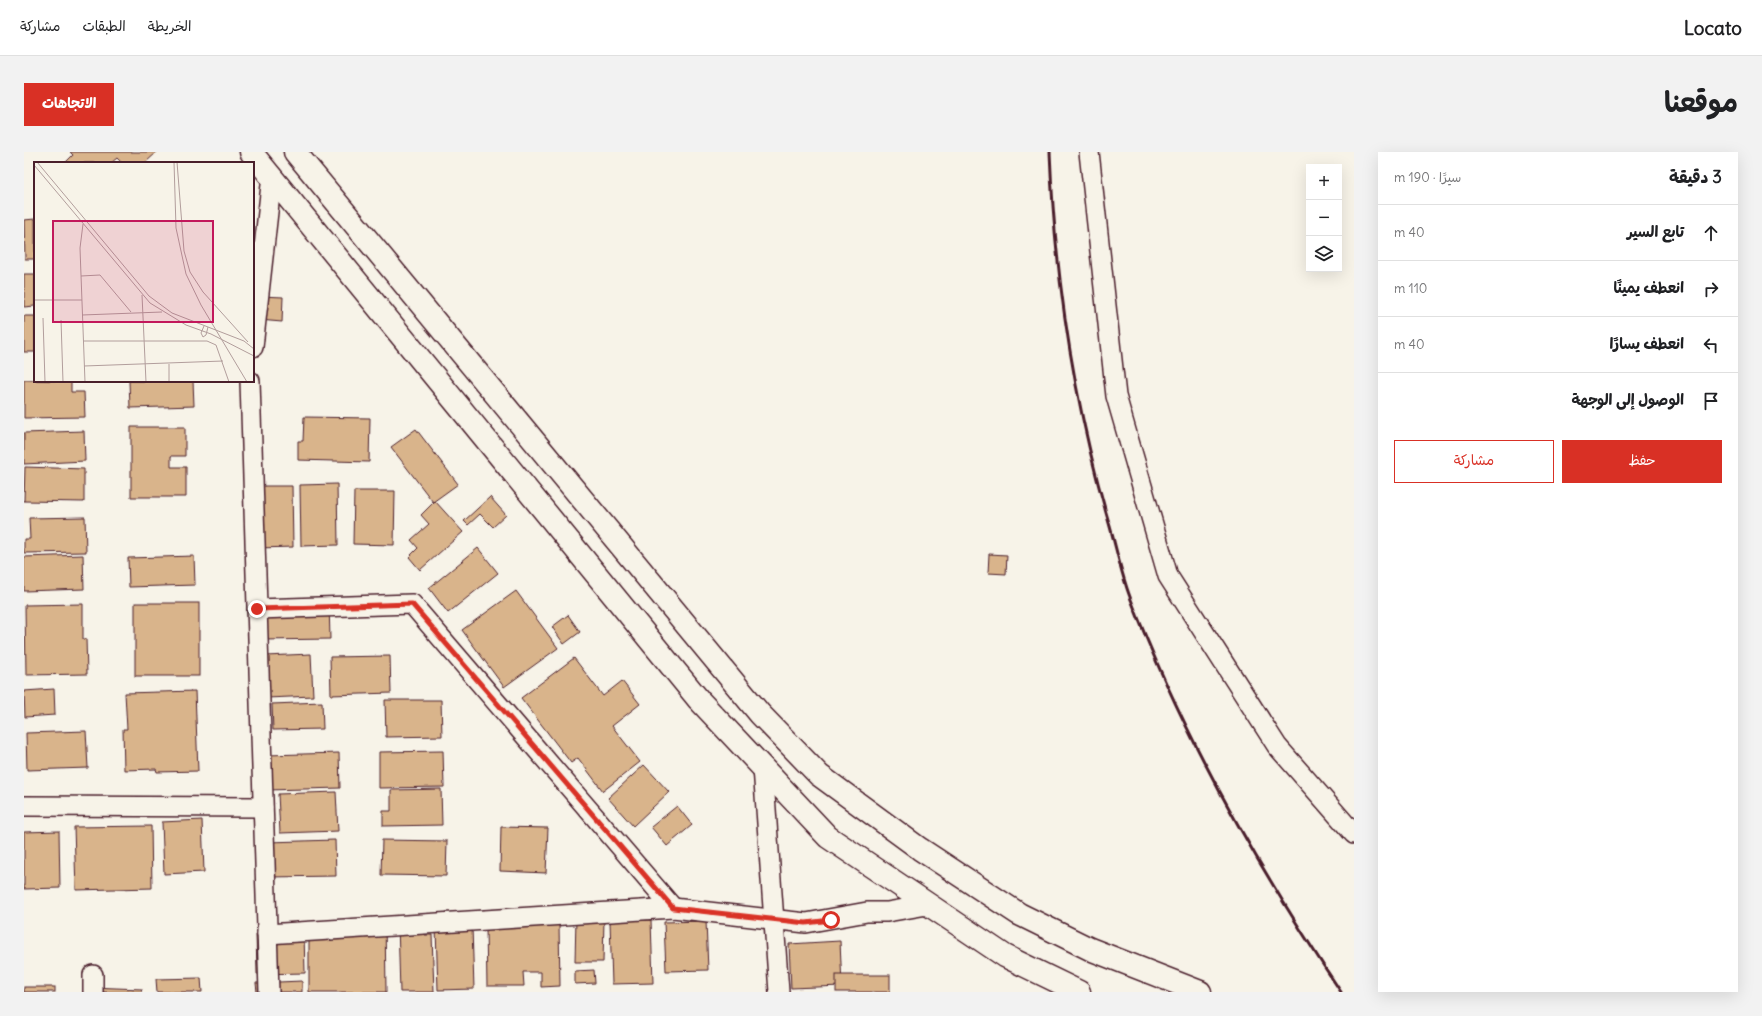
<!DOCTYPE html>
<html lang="ar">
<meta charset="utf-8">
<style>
:root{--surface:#fff;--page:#f2f2f2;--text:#202124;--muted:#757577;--line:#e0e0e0;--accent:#d93025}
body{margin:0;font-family:Delius,"Playpen Sans Arabic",sans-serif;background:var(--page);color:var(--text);direction:rtl}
.controls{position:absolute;right:12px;top:12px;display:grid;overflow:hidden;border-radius:0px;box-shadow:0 4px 16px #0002}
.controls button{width:36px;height:36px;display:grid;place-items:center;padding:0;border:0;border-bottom:1px solid var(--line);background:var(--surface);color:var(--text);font:20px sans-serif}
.stop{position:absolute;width:12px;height:12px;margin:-9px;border:3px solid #d93025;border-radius:50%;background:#fff}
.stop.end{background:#d93025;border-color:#fff;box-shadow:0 1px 4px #0008}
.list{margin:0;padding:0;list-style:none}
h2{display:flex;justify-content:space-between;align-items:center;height:52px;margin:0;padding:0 16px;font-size:17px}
h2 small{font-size:13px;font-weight:400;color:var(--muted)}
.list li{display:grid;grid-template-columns:26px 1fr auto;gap:12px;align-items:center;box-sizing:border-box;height:56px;padding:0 16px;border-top:1px solid var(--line)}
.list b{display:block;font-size:15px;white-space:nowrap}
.list em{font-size:13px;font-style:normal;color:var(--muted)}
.actions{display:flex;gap:8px;padding:12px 16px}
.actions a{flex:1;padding:9px 0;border:1px solid var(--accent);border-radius:0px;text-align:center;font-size:14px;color:var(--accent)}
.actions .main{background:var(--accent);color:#fff}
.icon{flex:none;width:22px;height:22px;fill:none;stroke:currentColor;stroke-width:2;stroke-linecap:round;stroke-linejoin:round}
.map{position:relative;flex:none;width:1330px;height:840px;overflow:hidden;direction:ltr;border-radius:0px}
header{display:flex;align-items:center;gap:24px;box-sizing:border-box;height:56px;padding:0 20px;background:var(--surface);border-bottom:1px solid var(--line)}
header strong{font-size:19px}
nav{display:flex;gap:22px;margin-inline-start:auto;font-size:14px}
.intro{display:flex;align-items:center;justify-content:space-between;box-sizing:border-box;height:96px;padding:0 24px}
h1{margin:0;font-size:28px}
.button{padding:10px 18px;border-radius:0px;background:var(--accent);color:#fff;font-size:14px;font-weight:700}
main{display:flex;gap:24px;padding:0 24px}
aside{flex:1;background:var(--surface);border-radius:0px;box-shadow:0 4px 16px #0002}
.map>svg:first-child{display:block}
</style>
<header>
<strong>Locato</strong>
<nav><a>الخريطة</a><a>الطبقات</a><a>مشاركة</a></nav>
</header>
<div class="intro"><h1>موقعنا</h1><a class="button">الاتجاهات</a></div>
<main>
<aside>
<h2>3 دقيقة<small>سيرًا · 190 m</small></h2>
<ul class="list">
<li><svg class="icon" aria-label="ahead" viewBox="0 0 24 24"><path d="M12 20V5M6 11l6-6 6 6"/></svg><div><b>تابع السير</b></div><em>40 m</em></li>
<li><svg class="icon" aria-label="right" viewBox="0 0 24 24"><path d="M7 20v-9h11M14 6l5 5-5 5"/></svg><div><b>انعطف يمينًا</b></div><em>110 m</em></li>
<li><svg class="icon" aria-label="left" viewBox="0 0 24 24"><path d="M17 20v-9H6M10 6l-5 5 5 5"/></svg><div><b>انعطف يسارًا</b></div><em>40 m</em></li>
<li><svg class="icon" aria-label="arrive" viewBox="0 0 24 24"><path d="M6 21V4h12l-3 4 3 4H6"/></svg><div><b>الوصول إلى الوجهة</b></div></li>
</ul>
<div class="actions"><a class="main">حفظ</a><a>مشاركة</a></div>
</aside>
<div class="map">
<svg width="1330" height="840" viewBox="0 0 1330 840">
<rect width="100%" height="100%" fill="#f7f3e8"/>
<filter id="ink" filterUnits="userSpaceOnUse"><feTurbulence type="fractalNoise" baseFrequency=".025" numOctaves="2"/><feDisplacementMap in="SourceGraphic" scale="8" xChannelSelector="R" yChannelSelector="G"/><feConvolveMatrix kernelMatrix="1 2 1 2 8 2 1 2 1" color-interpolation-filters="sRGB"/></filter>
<g filter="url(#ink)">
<!-- building -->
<g fill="#d9b48b" stroke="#4a1f2b">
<path d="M46,0H133L121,11H98L93,6L87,11H41L49,3Z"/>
<path d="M11,67V107H1L0,68Z"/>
<path d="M0,122H11V154L0,155Z"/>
<path d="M237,144L259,145L258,170L235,168Z"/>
<rect x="0" y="164" width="11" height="36"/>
<path d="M0,228L47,229V240H60L61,265L0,266Z"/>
<path d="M105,229H169L170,254L106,256Z"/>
<path d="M280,265L346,266L345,310L274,308V289H279Z"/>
<path d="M107,275H161V304H147V315H162V345H107Z"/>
<path d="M392,277L434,332L409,350L367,295Z"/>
<path d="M60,279L61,309L0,312V281Z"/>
<path d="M1,315L60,317V350L0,349Z"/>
<path d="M313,332L314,393L277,394L276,333Z"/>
<path d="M233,334H268L269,395L234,396Z"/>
<path d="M330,339H371L370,393L329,392Z"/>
<path d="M466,345L482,363L469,375L456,362L444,373L440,369Z"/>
<path d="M411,349L439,380L396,418L385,405L394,396L387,388L405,372L397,363Z"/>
<path d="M61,365L62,400L0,401V387H6L5,366Z"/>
<path d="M454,396L474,421L424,461L405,436Z"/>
<path d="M965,402L983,403L982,422L964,421Z"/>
<path d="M59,403L60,437L0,439V405Z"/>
<path d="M170,404L171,433L105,435L104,406Z"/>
<path d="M492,439L534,496L480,535L438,478Z"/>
<path d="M305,450L306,487L239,488L238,452Z"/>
<rect x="111" y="451" width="64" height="73"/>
<path d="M59,452V487H62L63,522L2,523L1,453Z"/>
<path d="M544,463L556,480L540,492L528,475Z"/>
<path d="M287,502L289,544L243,546L241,504Z"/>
<path d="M366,504L367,541L307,543L306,505Z"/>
<path d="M550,506L579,544L598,529L616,552L588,574L616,610L579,639L554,606L547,611L497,546Z"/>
<path d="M30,537L31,563L1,565L0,539Z"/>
<path d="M171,539L174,619L133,620L132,617L100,618L99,577H103L101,541Z"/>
<path d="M361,548H417L418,584L362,585Z"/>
<path d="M298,550L299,577L249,578L248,552Z"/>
<path d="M62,579L64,616L3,618L2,581Z"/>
<path d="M419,599L420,635L355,636V600Z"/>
<path d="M315,601L316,636L244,638L243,603Z"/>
<path d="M620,613L645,640L609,674L584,646Z"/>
<path d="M417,637L418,673L359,674V659H367V638Z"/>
<path d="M312,640L314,679L256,681L254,642Z"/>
<path d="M653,654L668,673L643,694L627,675Z"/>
<path d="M178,668L180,720L140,722L138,670Z"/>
<path d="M127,674L128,736L52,738L50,675Z"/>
<path d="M477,675L524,676L522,721L476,719Z"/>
<path d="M35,679L36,736L0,737V680Z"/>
<path d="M311,688L312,724L245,725L244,690Z"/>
<path d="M358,688L423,689L422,724L357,723Z"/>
<path d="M552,766L580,767L579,810H551Z"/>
<path d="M361,767L362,840H285V777Z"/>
<path d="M627,768L629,831L588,832L586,769Z"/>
<path d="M682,769L684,818L642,819L640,770Z"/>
<path d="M400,770L401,783H408L410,840H376L374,771Z"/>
<path d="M535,773L536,834L517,835V820H499L500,834H463L462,775Z"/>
<path d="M448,775L450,837L414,838L412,776Z"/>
<path d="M280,781L281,821L233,822L232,782Z"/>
<path d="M816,789L818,834L767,836L765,792Z"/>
<path d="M570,818L571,831L551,832V819Z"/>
<rect x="812" y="823" width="54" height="17"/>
<path d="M177,826L178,840H133L132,827Z"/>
<path d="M278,829V840H233L232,831Z"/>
<rect x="0" y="835" width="31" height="5"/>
<path d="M65,835L118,837L117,840H65Z"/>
</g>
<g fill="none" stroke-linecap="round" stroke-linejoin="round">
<defs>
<g id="street">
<path d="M1065,0L1092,244L1144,424L1253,594L1330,682"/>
<path d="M229,195L248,24"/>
<path d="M226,229L245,840"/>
<path d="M233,457L388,452L649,756"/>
<path d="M739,615L755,840"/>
<path d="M0,654L239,655"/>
<path d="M243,782L649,756L782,771L843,760H863L903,753"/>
<path d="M69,823V840"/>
</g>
<g id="secondary">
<path d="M227,0L675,548L804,685L981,804L1055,840"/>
<path d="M271,0L736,562L795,623L896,697L995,762L1066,797L1176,840"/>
</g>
</defs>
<!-- street casing -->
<use href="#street" stroke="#4a1f2b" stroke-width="22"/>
<!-- secondary casing -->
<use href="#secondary" stroke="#4a1f2b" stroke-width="25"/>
<!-- street -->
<use href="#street" stroke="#f7f3e8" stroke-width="19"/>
<!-- secondary -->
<use href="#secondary" stroke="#f7f3e8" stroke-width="22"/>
<!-- rail -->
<path stroke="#4a1f2b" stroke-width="3" d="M1026,0C1031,125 1050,251 1085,371C1092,395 1097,421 1106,445C1159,584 1234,716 1317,840"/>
</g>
</g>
<g fill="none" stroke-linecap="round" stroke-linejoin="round" filter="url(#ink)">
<!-- route -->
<path stroke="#d93025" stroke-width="5" d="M233,457L388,452L649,756L782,771L807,768"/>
</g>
<!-- overview -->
<g transform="translate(10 10)">
<rect width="220" height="220" fill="#f7f3e8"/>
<path fill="none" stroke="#b29e9c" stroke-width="1" d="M3,0L115,134L138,151L210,179L220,187M140,0L142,66L152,112L167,143L213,220M143,0L150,89L156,110L169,130L214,180M0,3L116,141L152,163L177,172L220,194M49,62L46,86L51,220M47,114L66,113L97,150M108,133L112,220M0,138H48M48,153L128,150M9,156L11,220M27,158L29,220M170,164L167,171L169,175L172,173L174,165M49,179H173L182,183L195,220M135,202V220M50,204L189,199"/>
<path fill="#c2185b" fill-opacity="0.15" stroke="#c2185b" stroke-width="2" d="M19,59H179V160H19Z"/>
<rect width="220" height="220" fill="none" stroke="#4a1f2b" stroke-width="2"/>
</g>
</svg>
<div class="controls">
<button>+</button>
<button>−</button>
<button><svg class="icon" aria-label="layers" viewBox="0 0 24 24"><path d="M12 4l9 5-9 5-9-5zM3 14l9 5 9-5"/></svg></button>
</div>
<div class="stop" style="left:807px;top:768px"></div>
<div class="stop end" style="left:233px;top:457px"></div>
</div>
</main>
